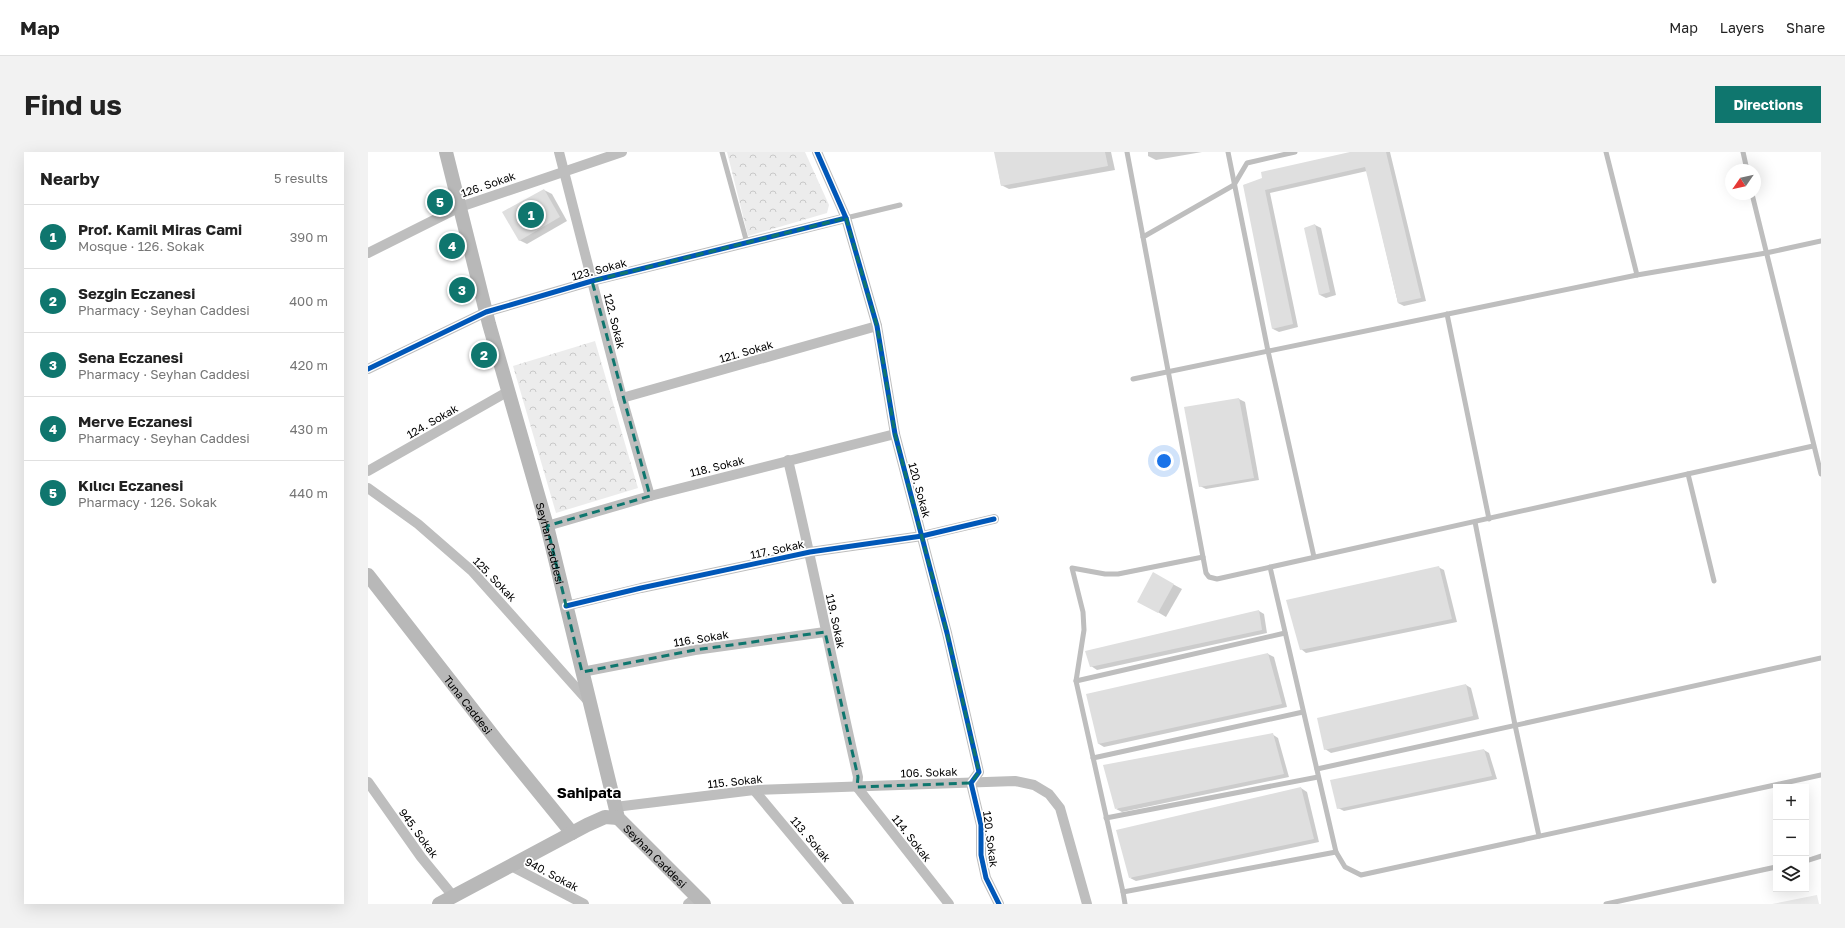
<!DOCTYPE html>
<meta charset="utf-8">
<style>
:root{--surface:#fff;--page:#f2f2f2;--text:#222;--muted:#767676;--line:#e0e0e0;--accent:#0f766e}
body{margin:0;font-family:"Golos Text",sans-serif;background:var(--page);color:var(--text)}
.controls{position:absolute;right:12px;bottom:12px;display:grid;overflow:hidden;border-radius:0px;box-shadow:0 4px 16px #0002}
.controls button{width:36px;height:36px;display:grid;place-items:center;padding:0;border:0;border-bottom:1px solid var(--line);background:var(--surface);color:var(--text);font:20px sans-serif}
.compass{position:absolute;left:1357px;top:12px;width:36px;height:36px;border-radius:50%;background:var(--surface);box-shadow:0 4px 16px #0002;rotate:236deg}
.you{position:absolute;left:796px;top:309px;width:14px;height:14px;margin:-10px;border:3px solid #fff;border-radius:50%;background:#1a73e8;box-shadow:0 0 0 6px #1a73e833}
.badge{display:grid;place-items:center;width:26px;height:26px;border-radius:50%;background:var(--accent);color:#fff;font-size:13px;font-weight:700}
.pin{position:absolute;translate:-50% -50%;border:2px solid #fff;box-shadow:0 1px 4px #0006}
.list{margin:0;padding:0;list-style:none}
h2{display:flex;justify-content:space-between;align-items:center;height:52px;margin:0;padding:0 16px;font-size:17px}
h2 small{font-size:13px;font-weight:400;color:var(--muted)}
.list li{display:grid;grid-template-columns:26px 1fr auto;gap:12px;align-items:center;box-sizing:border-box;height:64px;padding:0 16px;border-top:1px solid var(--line)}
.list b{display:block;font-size:15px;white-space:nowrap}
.list p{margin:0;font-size:13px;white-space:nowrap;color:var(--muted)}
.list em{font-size:13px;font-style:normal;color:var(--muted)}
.icon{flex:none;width:22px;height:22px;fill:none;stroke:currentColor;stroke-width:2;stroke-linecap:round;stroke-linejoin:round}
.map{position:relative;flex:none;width:1453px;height:752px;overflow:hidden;border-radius:0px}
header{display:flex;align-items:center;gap:24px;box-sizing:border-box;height:56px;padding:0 20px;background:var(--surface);border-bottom:1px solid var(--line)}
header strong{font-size:19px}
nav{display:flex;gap:22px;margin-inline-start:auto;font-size:14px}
.intro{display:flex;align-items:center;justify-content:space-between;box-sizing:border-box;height:96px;padding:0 24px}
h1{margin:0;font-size:28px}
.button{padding:10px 18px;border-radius:0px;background:var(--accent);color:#fff;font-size:14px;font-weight:700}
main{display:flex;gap:24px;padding:0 24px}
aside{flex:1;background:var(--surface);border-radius:0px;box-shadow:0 4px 16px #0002}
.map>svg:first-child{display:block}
</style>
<header>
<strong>Map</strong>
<nav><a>Map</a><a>Layers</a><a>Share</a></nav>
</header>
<div class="intro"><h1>Find us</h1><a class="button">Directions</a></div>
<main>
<aside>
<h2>Nearby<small>5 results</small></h2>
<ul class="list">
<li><span class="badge">1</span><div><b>Prof. Kamil Miras Cami</b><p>Mosque · 126. Sokak</p></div><em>390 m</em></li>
<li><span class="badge">2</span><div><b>Sezgin Eczanesi</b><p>Pharmacy · Seyhan Caddesi</p></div><em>400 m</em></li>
<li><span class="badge">3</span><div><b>Sena Eczanesi</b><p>Pharmacy · Seyhan Caddesi</p></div><em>420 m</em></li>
<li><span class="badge">4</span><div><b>Merve Eczanesi</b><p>Pharmacy · Seyhan Caddesi</p></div><em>430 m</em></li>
<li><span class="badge">5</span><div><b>Kılıcı Eczanesi</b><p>Pharmacy · 126. Sokak</p></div><em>440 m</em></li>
</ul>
</aside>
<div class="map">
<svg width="1453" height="752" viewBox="0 0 1453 752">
<defs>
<pattern id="park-crowns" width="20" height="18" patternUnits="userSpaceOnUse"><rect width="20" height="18" fill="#ececec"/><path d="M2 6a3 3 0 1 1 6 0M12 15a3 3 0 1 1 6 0" fill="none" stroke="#c9c9c9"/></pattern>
</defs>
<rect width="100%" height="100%" fill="#fff"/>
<!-- grass -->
<path fill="#ececec" d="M1449,743L1451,752H1404Z"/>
<!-- park -->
<g fill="url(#park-crowns)">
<path d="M359,0H437L461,53L459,61L380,84Z"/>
<path d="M227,189L270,336L188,361L145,214Z"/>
</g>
<!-- shadow -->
<g fill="#0003">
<path d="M627,0H743L747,18L641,37L633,33Z"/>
<path d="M780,0H834L788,8L780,4Z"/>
<path d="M988,0H1022L1058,149L1036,154L1030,151L999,19L902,41L930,175L911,180L905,177L876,33Z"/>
<path d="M176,38L184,42L199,69L159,92L151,88Z"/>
<path d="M947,73L953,76L968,143L958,146L952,143L937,76Z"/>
<path d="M871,247L877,250L891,328L838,337L832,334L817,256Z"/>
<path d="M1070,415L1076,418L1089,470L938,501L933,497Z"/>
<path d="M786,422L814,437L798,465L771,449Z"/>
<path d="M891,459L896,462L899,481L729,518L723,514Z"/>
<path d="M900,502L906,505L919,555L736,595L731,592L719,543Z"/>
<path d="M1098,533L1103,536L1111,567L963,601L957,597Z"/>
<path d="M904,582L910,586L921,625L754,660L748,657Z"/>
<path d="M1116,598L1121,601L1129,627L976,659L970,656Z"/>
<path d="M933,636L939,640L951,690L768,729L762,726Z"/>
</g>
<!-- building -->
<g fill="#dfdfdf">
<path d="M626,0H737L740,14L633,34Z"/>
<path d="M982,0H1018L1053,146L1030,151L997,15L897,38L925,172L904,177L875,33L894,26L893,20Z"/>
<path d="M176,37L192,65L151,89L134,60Z"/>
<path d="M947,72L962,140L951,143L936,76Z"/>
<path d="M871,246L886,326L831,335L816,255Z"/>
<path d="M1071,414L1084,467L932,498L918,448Z"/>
<path d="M785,420L806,432L790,461L769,450Z"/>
<path d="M891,458L894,478L722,515L717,499Z"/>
<path d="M900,501L914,552L730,592L718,542Z"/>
<path d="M1098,532L1105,564L956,598L949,566Z"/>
<path d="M905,581L916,622L747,657L735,613Z"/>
<path d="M1116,597L1124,624L969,657L962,628Z"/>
<path d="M933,635L946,687L761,726L748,678Z"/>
</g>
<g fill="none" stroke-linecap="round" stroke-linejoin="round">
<!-- service -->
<g stroke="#bebebe" stroke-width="5">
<path d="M354,0L379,91"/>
<path d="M759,0L775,85"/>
<path d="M860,0L900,199L946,405"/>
<path d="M927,0L879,11L866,33L775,85L838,421L841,425L849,427L1445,294"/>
<path d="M1238,0L1269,123"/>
<path d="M1375,0L1379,18"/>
<path d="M1384,42L1453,322"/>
<path d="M478,66L532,53"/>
<path d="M1079,162L1121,367"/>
<path d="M765,227L1269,123L1398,101L1453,89"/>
<path d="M1320,322L1346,429"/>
<path d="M1107,370L1147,573L1171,684"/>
<path d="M835,405L750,422H737L704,416L715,460L716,478L708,529L755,740L968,700L902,415"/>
<path d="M708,529L917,481"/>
<path d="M725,606L935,560"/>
<path d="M949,617L1453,506"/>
<path d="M738,666L950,625"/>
<path d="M968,700L977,715L993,723L1453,623"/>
<path d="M1438,709L1453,704"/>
<path d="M755,740L757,752"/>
<path d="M1238,752L1408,715"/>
</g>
<!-- minor -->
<g stroke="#bebebe" stroke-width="10">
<path d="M191,0L254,246L282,344"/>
<path d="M449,0L478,66L509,174L527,282L579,481L611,620L603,631L613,673V703L618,726L631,752"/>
<path d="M0,101L92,55L254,0"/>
<path d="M0,217L118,160L224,129L478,66"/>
<path d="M254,246L509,174"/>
<path d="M420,308C445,413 466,519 490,625L489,635"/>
<path d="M0,319L139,240"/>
<path d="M0,336L50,372L104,419L220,549"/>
<path d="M179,374L282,344L527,282"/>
<path d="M198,454L273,436L442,400L554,384L626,367"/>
<path d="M214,520L327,498L457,480"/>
<path d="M0,630L53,705L85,744"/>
<path d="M489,635L581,752"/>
<path d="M386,638L481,752"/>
<path d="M247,655L386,638L647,629L666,633L681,642L692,656L719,752"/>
<path d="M141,713L216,752"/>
<path d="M320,752L329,745"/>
</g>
<!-- secondary -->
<g stroke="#b8b8b8" stroke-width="14">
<path id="s1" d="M78,0L121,172L179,374L250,666L336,752"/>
<path id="s2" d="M0,423L130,590L204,681"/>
<path d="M71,752L219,673L237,665L250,666"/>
</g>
<defs>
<g id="cycleway">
<path d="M449,0L478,66L509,174L527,282L579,481L611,620L603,631L613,673V703L618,726L631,752"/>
<path d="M0,217L118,160L224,129L478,66"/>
<path d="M198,454L273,436L442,400L554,384L626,367"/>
</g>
</defs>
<!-- cycleway casing -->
<use href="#cycleway" stroke="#fff" stroke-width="8"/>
<!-- cycleway -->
<use href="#cycleway" stroke="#0057b8" stroke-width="5"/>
</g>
<!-- marked area -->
<path fill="none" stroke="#0f766e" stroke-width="3" stroke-dasharray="8 5" stroke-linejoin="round" d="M478,66L509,174L527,282L579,481L611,620L603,631L489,635L490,625L457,480L327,498L214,520L179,374L282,344L224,129Z"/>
<g text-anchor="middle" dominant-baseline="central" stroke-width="3.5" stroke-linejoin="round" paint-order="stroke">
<!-- street labels -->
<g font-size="11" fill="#000" stroke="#fff">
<text transform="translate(120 32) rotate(-19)">126. Sokak</text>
<text transform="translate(231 117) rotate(-15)">123. Sokak</text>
<text transform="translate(247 169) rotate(76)">122. Sokak</text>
<text transform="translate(378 199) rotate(-16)">121. Sokak</text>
<text transform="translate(64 269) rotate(-30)">124. Sokak</text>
<text transform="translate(349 314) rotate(-14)">118. Sokak</text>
<text transform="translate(552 338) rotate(75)">120. Sokak</text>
<text stroke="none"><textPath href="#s1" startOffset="405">Seyhan Caddesi</textPath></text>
<text transform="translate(409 397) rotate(-12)">117. Sokak</text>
<text transform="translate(127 427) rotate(46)">125. Sokak</text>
<text transform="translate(468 469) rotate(78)">119. Sokak</text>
<text transform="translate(333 486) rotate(-9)">116. Sokak</text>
<text stroke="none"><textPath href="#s2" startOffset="164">Tuna Caddesi</textPath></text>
<text transform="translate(561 620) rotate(-2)">106. Sokak</text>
<text transform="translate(367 629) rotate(-6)">115. Sokak</text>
<text transform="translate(51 681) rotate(54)">945. Sokak</text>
<text transform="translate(544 686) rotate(52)">114. Sokak</text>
<text transform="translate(443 687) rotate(50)">113. Sokak</text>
<text transform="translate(623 687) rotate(83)">120. Sokak</text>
<text stroke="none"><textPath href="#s1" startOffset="741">Seyhan Caddesi</textPath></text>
<text transform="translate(184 722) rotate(28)">940. Sokak</text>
</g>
<!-- district labels -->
<g font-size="15" font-weight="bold" fill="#000" stroke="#fff">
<text x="221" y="640">Sahipata</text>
</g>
</g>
</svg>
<div class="controls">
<button>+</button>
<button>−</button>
<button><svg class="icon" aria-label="layers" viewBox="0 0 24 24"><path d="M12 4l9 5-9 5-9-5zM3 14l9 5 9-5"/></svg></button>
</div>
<svg class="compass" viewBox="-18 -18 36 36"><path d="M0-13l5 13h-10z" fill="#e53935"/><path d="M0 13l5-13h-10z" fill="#767676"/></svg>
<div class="you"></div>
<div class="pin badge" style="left:163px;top:63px">1</div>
<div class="pin badge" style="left:116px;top:203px">2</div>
<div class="pin badge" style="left:94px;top:138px">3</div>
<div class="pin badge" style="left:84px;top:94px">4</div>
<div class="pin badge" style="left:72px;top:50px">5</div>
</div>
</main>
